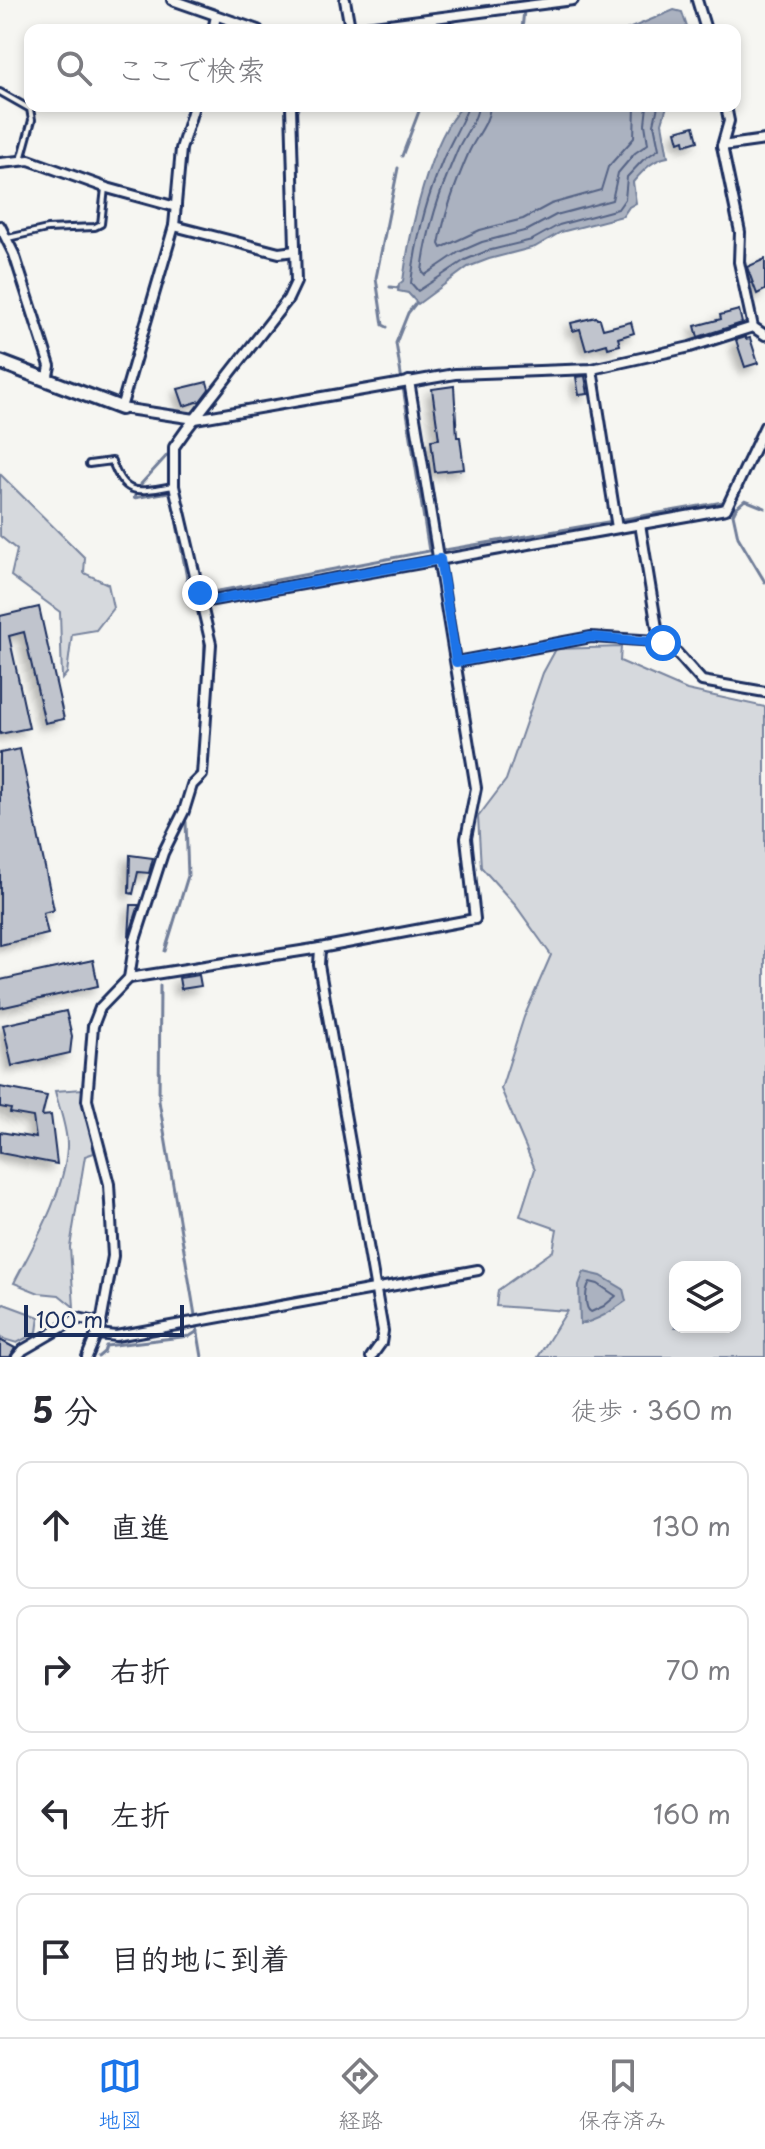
<!DOCTYPE html>
<html lang="ja">
<meta charset="utf-8">
<style>
:root{--surface:#fff;--page:#f2f2f3;--text:#2b2b33;--muted:#7c7c81;--line:#e1e1e2;--accent:#1a73e8}
body{margin:0;font-family:"Playpen Sans","Klee One",sans-serif;background:var(--page);color:var(--text)}
.controls{position:absolute;right:24px;bottom:24px;display:grid;overflow:hidden;border-radius:16px;box-shadow:0 4px 12px #0003}
.controls button{width:72px;height:72px;display:grid;place-items:center;padding:0;border:0;border-bottom:2px solid var(--line);background:var(--surface);color:var(--text);font:40px sans-serif}
.scale{position:absolute;left:24px;bottom:20px;width:160px;box-sizing:border-box;padding-left:8px;border:4px solid #1b2f5e;border-top:0;font-size:22px;line-height:28px;white-space:nowrap;color:#1b2f5e;-webkit-text-stroke:6px #f6f6f2;paint-order:stroke}
.stop{position:absolute;width:24px;height:24px;margin:-18px;border:6px solid #1a73e8;border-radius:50%;background:#fff}
.stop.end{background:#1a73e8;border-color:#fff;box-shadow:0 2px 8px #0008}
.list{margin:0;padding:0;list-style:none}
h2{display:flex;justify-content:space-between;align-items:center;height:104px;margin:0;padding:0 32px;font-size:34px}
h2 small{font-size:26px;font-weight:400;color:var(--muted)}
.list li{display:grid;grid-template-columns:52px 1fr auto;gap:24px;align-items:center;box-sizing:border-box;height:128px;margin:0 16px 16px;padding:0 16px;border:2px solid var(--line);border-radius:16px}
.list b{display:block;font-size:30px;white-space:nowrap}
.list em{font-size:26px;font-style:normal;color:var(--muted)}
.icon{flex:none;width:44px;height:44px;fill:none;stroke:currentColor;stroke-width:2;stroke-linecap:round;stroke-linejoin:round}
.map{position:relative;flex:none;width:765px;height:1357px;overflow:hidden}
.search{position:absolute;background:var(--surface);box-shadow:0 4px 12px #0003;left:24px;right:24px;top:24px;height:88px;display:flex;align-items:center;gap:20px;box-sizing:border-box;padding:0 28px;border-radius:16px;color:var(--muted);font-size:30px}
.sheet{height:680px;background:var(--surface)}
nav{display:flex;justify-content:space-around;align-items:center;box-sizing:border-box;height:112px;border-top:2px solid var(--line);background:var(--surface);font-size:22px;color:var(--muted)}
nav a{display:grid;justify-items:center;gap:4px}
nav .on{color:var(--accent)}
.map>svg:first-child{display:block}
</style>
<div class="map">
<svg width="765" height="1357" viewBox="0 0 765 1357">
<defs>
<filter id="shadow"><feDropShadow dx="-5.5" dy="5.5" stdDeviation="4" flood-color="#0004"/></filter>
</defs>
<rect width="100%" height="100%" fill="#f6f6f2"/>
<filter id="ink" filterUnits="userSpaceOnUse"><feTurbulence type="fractalNoise" baseFrequency=".0125" numOctaves="2"/><feDisplacementMap in="SourceGraphic" scale="16" xChannelSelector="R" yChannelSelector="G"/><feConvolveMatrix kernelMatrix="1 2 1 2 8 2 1 2 1" color-interpolation-filters="sRGB"/></filter>
<g filter="url(#ink)">
<!-- green -->
<g fill="#d6d9dd" stroke="#78849e" stroke-width="2" fill-rule="evenodd">
<path d="M0,474L85,558L84,573L108,584L113,608L96,630L72,634L67,673L62,679L60,612L11,576L17,550L0,536Z"/>
<path d="M621,647L620,661L687,690L765,707V1357H538L567,1311L496,1306L498,1290L553,1251L557,1229L520,1216L535,1169L501,1089L524,1017L551,955L516,906L481,867L478,817L506,780L543,673L556,649ZM675,1267H735V1327H675Z"/>
<path d="M83,1089L94,1153L85,1156L70,1247L74,1307L59,1295L39,1293L14,1283C34,1244 65,1192 67,1147C68,1130 59,1108 55,1091Z"/>
<path d="M4,1304L39,1317L37,1332L17,1343L0,1338V1307Z"/>
</g>
<!-- water -->
<g fill="#abb2c0" stroke="#717e99" stroke-width="2">
<path d="M674,10L682,12L688,30H626Z"/>
<path d="M463,106H667L662,123L668,157C653,159 643,171 633,182L636,203L629,207L623,216L561,232L535,247L489,259L468,267L418,304L408,293L398,291L399,284L403,281C409,235 430,137 463,106Z"/>
<path d="M584,1272L601,1276L623,1289L626,1301C612,1311 597,1321 580,1324L579,1285Z"/>
</g>
<g fill="none" stroke-linecap="round" stroke-linejoin="round">
<!-- shore -->
<g stroke="#556385" stroke-width="2">
<path d="M468,106C467,114 446,150 442,162C425,202 416,240 411,283L418,291L465,260L487,251L532,240L559,225L618,209L625,199L627,177L643,160L659,149L654,124L658,106"/>
<path d="M478,106C477,121 463,136 457,151C440,190 427,229 422,271L425,275L459,252L482,242L528,230L556,215L612,200L618,173L635,153L648,144L645,124L647,106"/>
<path d="M490,106C489,124 476,136 469,152C456,182 445,212 439,244L441,248L480,230L523,219L551,204L601,190L608,167L634,138L635,106"/>
<path d="M590,1282L598,1284L616,1296L604,1306L591,1312C584,1308 585,1289 590,1282Z"/>
</g>
<!-- stream -->
<g stroke="#717e99" stroke-width="3">
<path d="M522,0L524,10L522,30"/>
<path d="M297,111L299,106"/>
<path d="M402,156L421,106"/>
<path d="M390,287L398,288"/>
<path d="M387,327L383,325L376,278L398,168"/>
<path d="M211,405L293,302"/>
<path d="M180,444L197,423"/>
<path d="M141,484L171,451"/>
<path d="M136,493L134,498L169,492L172,497L188,584"/>
<path d="M736,508L733,514L738,537L765,582"/>
<path d="M439,551L723,502L736,508L745,500L765,508"/>
<path d="M185,595V597L194,600L198,606"/>
<path d="M196,604L208,593L429,551L396,343L408,313L416,303"/>
<path d="M203,704L205,636"/>
<path d="M165,951L188,876L186,822"/>
<path d="M160,986L159,1101L202,1357"/>
<path d="M98,1357L104,1352L106,1346L190,1336L198,1331"/>
</g>
</g>
<!-- building -->
<g fill="#c0c4cd" stroke="#1b2f5e" stroke-width="2" filter="url(#shadow)">
<path d="M694,126L698,141L685,145L684,140L679,142L676,131Z"/>
<path d="M765,259V290L757,294L747,267Z"/>
<path d="M739,310L742,323L698,337L695,326L721,319L720,315Z"/>
<path d="M596,317L597,319H600L603,329L631,322L634,333L618,338L620,345L608,348L607,344L586,350L580,329L573,331L571,323Z"/>
<path d="M746,337V339L750,338L758,363L745,367L736,340Z"/>
<path d="M585,376L588,394L579,395L576,377Z"/>
<path d="M207,382L209,389L200,401L184,406L178,389Z"/>
<path d="M454,386L457,437H460L464,469L435,472L431,440L439,439L432,389Z"/>
<path d="M39,607L64,719L45,723L24,632L9,636L29,728L0,734V616Z"/>
<path d="M20,749L54,910L43,913L48,934L0,945V753Z"/>
<path d="M130,855L153,858L149,873L138,872L133,894L129,893Z"/>
<path d="M131,905H139L129,936Z"/>
<path d="M93,960L98,986L0,1008V980Z"/>
<path d="M199,975L201,986L181,989L179,978Z"/>
<path d="M66,1011L72,1036L70,1053L12,1066L3,1025Z"/>
<path d="M0,1087L47,1096L42,1116L51,1115L57,1164L0,1153V1132L36,1138L33,1117L10,1113L11,1109L0,1107Z"/>
<path d="M0,1340L15,1348L10,1357H0Z"/>
</g>
<g fill="none" stroke-linecap="round" stroke-linejoin="round">
<defs>
<g id="lane">
<path d="M0,92L30,109L32,120L21,160"/>
<path d="M8,238L47,229L95,227L101,224L105,188"/>
<path d="M89,464L112,461C125,499 139,491 174,486"/>
</g>
<g id="street">
<path d="M172,0L258,30"/>
<path d="M345,0L350,28"/>
<path d="M697,0L706,30"/>
<path d="M213,30L216,16"/>
<path d="M343,30L573,0"/>
<path d="M194,106L181,149L174,226L121,408L195,419L455,374L592,369L690,347L753,327"/>
<path d="M726,106L729,121L722,146L740,232L739,262L753,327L765,335"/>
<path d="M722,146L765,140"/>
<path d="M0,163L29,160L107,188L176,207"/>
<path d="M0,226L14,254L50,366L47,380"/>
<path d="M174,226L279,253L295,251"/>
<path d="M592,369L617,528"/>
<path d="M640,524L657,628L663,643"/>
<path d="M202,602L726,509L765,426"/>
<path d="M456,662L591,637L657,641L677,653L702,681L765,692"/>
<path d="M320,948L319,965L383,1331L381,1343L371,1357"/>
<path d="M129,978L320,948L475,919L466,838L476,788L409,381"/>
<path d="M98,1334L116,1336L478,1270"/>
<path d="M17,1357L23,1350L78,1318L101,1323"/>
<path d="M87,1357L101,1323L113,1256L109,1184L87,1100L93,1026L100,1008L129,978L135,940L163,853L184,811L192,785L202,775L211,644L174,486V447L186,430L288,299L296,282L291,106"/>
</g>
<path id="secondary" d="M0,362L121,408"/>
</defs>
<!-- lane casing -->
<use href="#lane" stroke="#1b2f5e" stroke-width="10"/>
<!-- street casing -->
<use href="#street" stroke="#1b2f5e" stroke-width="14"/>
<!-- secondary casing -->
<use href="#secondary" stroke="#1b2f5e" stroke-width="18"/>
<!-- lane -->
<use href="#lane" stroke="#f6f6f2" stroke-width="4"/>
<!-- street -->
<use href="#street" stroke="#f6f6f2" stroke-width="8"/>
<!-- secondary -->
<use href="#secondary" stroke="#f6f6f2" stroke-width="12"/>
</g>
</g>
<g fill="none" stroke-linecap="round" stroke-linejoin="round" filter="url(#ink)">
<!-- route -->
<path stroke="#1a73e8" stroke-width="10" d="M200,593L202,602L440,559L456,662L591,637L663,643"/>
</g>
</svg>
<div class="controls">
<button><svg class="icon" aria-label="layers" viewBox="0 0 24 24"><path d="M12 4l9 5-9 5-9-5zM3 14l9 5 9-5"/></svg></button>
</div>
<div class="scale">100 m</div>
<div class="stop" style="left:663px;top:643px"></div>
<div class="stop end" style="left:200px;top:593px"></div>
<div class="search"><svg class="icon" aria-label="search" viewBox="0 0 24 24"><circle cx="10" cy="10" r="6"/><path d="M15 15l6 6"/></svg>ここで検索</div>
</div>
<section class="sheet">
<h2>5 分<small>徒歩 · 360 m</small></h2>
<ul class="list">
<li><svg class="icon" aria-label="ahead" viewBox="0 0 24 24"><path d="M12 20V5M6 11l6-6 6 6"/></svg><div><b>直進</b></div><em>130 m</em></li>
<li><svg class="icon" aria-label="right" viewBox="0 0 24 24"><path d="M7 20v-9h11M14 6l5 5-5 5"/></svg><div><b>右折</b></div><em>70 m</em></li>
<li><svg class="icon" aria-label="left" viewBox="0 0 24 24"><path d="M17 20v-9H6M10 6l-5 5 5 5"/></svg><div><b>左折</b></div><em>160 m</em></li>
<li><svg class="icon" aria-label="arrive" viewBox="0 0 24 24"><path d="M6 21V4h12l-3 4 3 4H6"/></svg><div><b>目的地に到着</b></div></li>
</ul>
</section>
<nav>
<a class="on"><svg class="icon" aria-label="map" viewBox="0 0 24 24"><path d="M3 6l6-2 6 2 6-2v14l-6 2-6-2-6 2zM9 4v14M15 6v14"/></svg>地図</a>
<a><svg class="icon" aria-label="directions" viewBox="0 0 24 24"><path d="M12 3l9 9-9 9-9-9zM9 14v-3h6M13 9l2 2-2 2"/></svg>経路</a>
<a><svg class="icon" aria-label="saved" viewBox="0 0 24 24"><path d="M7 4h10v16l-5-4-5 4z"/></svg>保存済み</a>
</nav>
